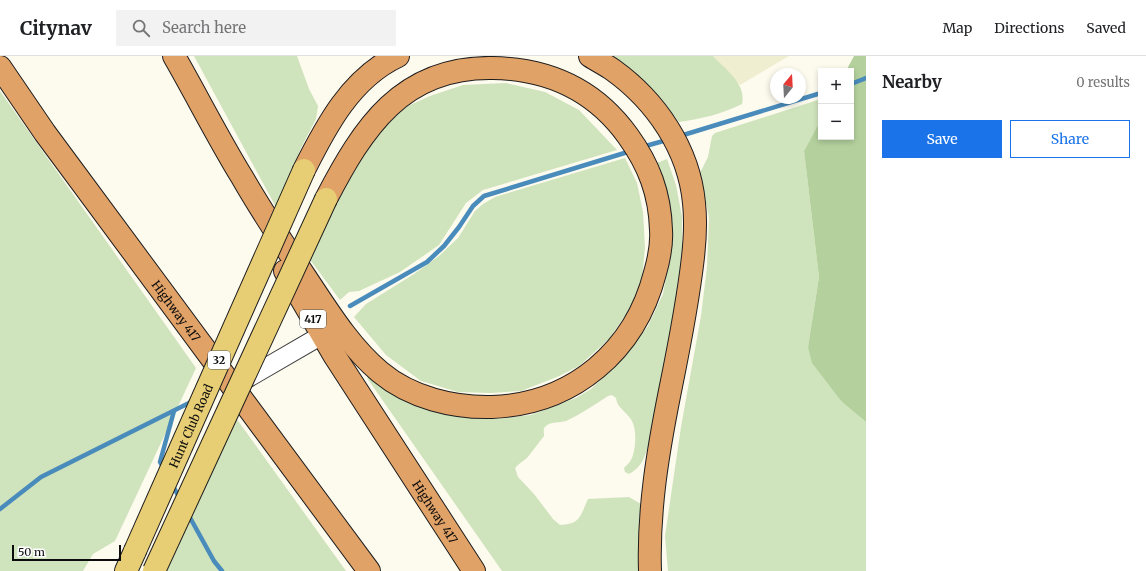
<!DOCTYPE html>
<meta charset="utf-8">
<style>
:root{--surface:#fff;--page:#f2f2f2;--text:#202124;--muted:#757577;--line:#e0e0e0;--accent:#1a73e8}
body{margin:0;font-family:Merriweather,serif;background:var(--page);color:var(--text)}
.controls{position:absolute;right:12px;top:12px;display:grid;overflow:hidden;border-radius:0px;box-shadow:0 2px 6px #0003}
.controls button{width:36px;height:36px;display:grid;place-items:center;padding:0;border:0;border-bottom:1px solid var(--line);background:var(--surface);color:var(--text);font:20px sans-serif}
.compass{position:absolute;left:770px;top:12px;width:36px;height:36px;border-radius:50%;background:var(--surface);box-shadow:0 2px 6px #0003;rotate:18deg}
.scale{position:absolute;left:12px;bottom:10px;width:109px;box-sizing:border-box;padding-left:4px;border:2px solid #0c0c0c;border-top:0;font-size:11px;line-height:14px;white-space:nowrap;color:#0c0c0c;-webkit-text-stroke:3px #fff;paint-order:stroke}
.list{margin:0;padding:0;list-style:none}
h2{display:flex;justify-content:space-between;align-items:center;height:52px;margin:0;padding:0 16px;font-size:17px}
h2 small{font-size:13px;font-weight:400;color:var(--muted)}
.actions{display:flex;gap:8px;padding:12px 16px}
.actions a{flex:1;padding:9px 0;border:1px solid var(--accent);border-radius:0px;text-align:center;font-size:14px;color:var(--accent)}
.actions .main{background:var(--accent);color:#fff}
.icon{flex:none;width:22px;height:22px;fill:none;stroke:currentColor;stroke-width:2;stroke-linecap:round;stroke-linejoin:round}
.map{position:relative;flex:none;width:866px;height:515px;overflow:hidden}
header{display:flex;align-items:center;gap:24px;box-sizing:border-box;height:56px;padding:0 20px;background:var(--surface);border-bottom:1px solid var(--line)}
header strong{font-size:19px}
nav{display:flex;gap:22px;margin-inline-start:auto;font-size:14px}
.search{width:280px;height:36px;background:var(--page);display:flex;align-items:center;gap:10px;box-sizing:border-box;padding:0 14px;border-radius:0px;color:var(--muted);font-size:15px}
main{display:flex}
aside{flex:1;background:var(--surface)}
.map>svg:first-child{display:block}
</style>
<header>
<strong>Citynav</strong>
<div class="search"><svg class="icon" aria-label="search" viewBox="0 0 24 24"><circle cx="10" cy="10" r="6"/><path d="M15 15l6 6"/></svg>Search here</div>
<nav><a>Map</a><a>Directions</a><a>Saved</a></nav>
</header>
<main>
<div class="map">
<svg width="866" height="515" viewBox="0 0 866 515">
<rect width="100%" height="100%" fill="#fdfaee"/>
<!-- farmland -->
<path fill="#f0eed1" d="M713,0H789L740,29Z"/>
<!-- green -->
<g fill="#cfe3bc">
<path d="M194,0H297L309,33L318,50L316,63L301,92L277,153Z"/>
<path d="M608,0H713C725,13 747,28 742,48C722,58 701,63 679,66L661,42L636,18Z"/>
<path d="M506,27L545,36L579,54L617,94L483,134L466,147L439,189L400,216L359,235L349,236L340,244L308,201L345,120L375,78L408,50L430,40L463,29Z"/>
<path d="M0,35L196,312L115,485L93,498L83,515H0Z"/>
<path d="M821,43V63L804,95L819,221L808,291L842,346L866,366V515H668L665,480L681,371L701,260L707,211L709,161L700,117L708,101L712,80L715,77Z"/>
<path d="M625,102L637,127L643,156L645,192L642,222L631,251L609,283L579,310L557,321L521,335L491,337L458,336L421,325L386,299L354,261L366,248L414,218L439,200L458,182L475,155L483,148L495,141Z"/>
<path d="M667,103L676,129L682,161V192L676,251L649,387C645,401 642,411 629,418L625,416L624,412C628,408 632,404 633,399C636,389 637,370 630,362C625,355 617,351 616,342L612,339L608,340C594,349 581,358 566,365C560,367 550,365 545,371C543,373 544,376 544,380L527,402L519,408L515,412L518,421L534,438L553,463L560,469C581,468 580,460 588,443L629,441L641,448V515H502L367,322L370,320L455,359L493,363L531,359L576,342L591,333L616,310L648,270L663,238L668,211V176L652,109Z"/>
<path d="M236,362L346,515H167Z"/>
</g>
<!-- forest -->
<path fill="#b4d19d" d="M854,0H866V366L842,346L812,307L808,291L819,221L804,95L821,63V81H851V15H846Z"/>
<g fill="none" stroke-linecap="round" stroke-linejoin="round">
<!-- stream -->
<g stroke="#498bbb" stroke-width="4.5">
<path d="M851,28L866,22"/>
<path d="M680,80L821,37"/>
<path d="M642,91L667,84"/>
<path d="M350,250L427,206L444,190L459,171L473,150L484,140L631,95"/>
<path d="M164,413L160,406L174,355"/>
<path d="M172,428L180,443"/>
<path d="M0,453L41,421L193,345"/>
<path d="M188,458L214,505L222,515"/>
</g>
<defs>
<path id="minor" d="M236,329L322,279"/>
<path id="major" d="M126,515L135,495"/>
<g id="highway">
<path d="M174,0C197,40 218,82 242,121C262,156 284,189 306,222C328,255 350,291 380,316C411,342 454,352 492,351C573,348 635,295 655,217C659,203 662,188 661,174C660,138 649,109 628,80C595,34 549,13 493,12C402,10 363,72 326,143"/>
<path d="M590,0C598,5 606,9 613,14C656,45 689,93 694,147C696,165 695,183 693,201C688,246 679,291 670,335C658,395 648,454 650,515"/>
<path id="s1" d="M0,11L45,77L369,515"/>
<path d="M304,114C326,70 351,22 398,0"/>
<path id="s2" d="M285,215L334,299L474,515"/>
</g>
</defs>
<!-- minor casing -->
<use href="#minor" stroke="#3f3f3f" stroke-width="20"/>
<!-- major casing -->
<use href="#major" stroke="#1d1d1d" stroke-width="24"/>
<!-- highway casing -->
<use href="#highway" stroke="#1d1d1d" stroke-width="24"/>
<!-- minor -->
<use href="#minor" stroke="#fff" stroke-width="18"/>
<!-- major -->
<use href="#major" stroke="#e7cd74" stroke-width="22"/>
<!-- highway -->
<use href="#highway" stroke="#e1a267" stroke-width="22"/>
<defs>
<g id="major-bridge">
<path id="s3" d="M135,495L304,114"/>
<path d="M154,515L326,143"/>
</g>
</defs>
<!-- major-bridge casing -->
<use href="#major-bridge" stroke="#1d1d1d" stroke-width="24" stroke-linecap="butt"/>
<!-- major-bridge -->
<use href="#major-bridge" stroke="#e7cd74" stroke-width="22"/>
</g>
<g text-anchor="middle" dominant-baseline="central" stroke-width="4" stroke-linejoin="round" paint-order="stroke">
<!-- shield labels -->
<g fill="#fff" stroke="#555" stroke-width="1">
<rect x="300" y="254" width="26" height="18" rx="3"/>
<rect x="208" y="295" width="22" height="18" rx="3"/>
</g>
<g font-size="11" font-weight="bold" fill="#0c0c0c">
<text x="313" y="263">417</text>
<text x="219" y="304">32</text>
</g>
<!-- street labels -->
<g font-size="12" fill="#0c0c0c" stroke="#fff">
<text stroke="none"><textPath href="#s1" startOffset="301">Highway 417</textPath></text>
<text stroke="none"><textPath href="#s3" startOffset="137">Hunt Club Road</textPath></text>
<text stroke="none"><textPath href="#s2" startOffset="284">Highway 417</textPath></text>
</g>
</g>
</svg>
<div class="controls">
<button>+</button>
<button>−</button>
</div>
<svg class="compass" viewBox="-18 -18 36 36"><path d="M0-13l5 13h-10z" fill="#e53935"/><path d="M0 13l5-13h-10z" fill="#757577"/></svg>
<div class="scale">50 m</div>
</div>
<aside>
<h2>Nearby<small>0 results</small></h2>
<ul class="list">
</ul>
<div class="actions"><a class="main">Save</a><a>Share</a></div>
</aside>
</main>
